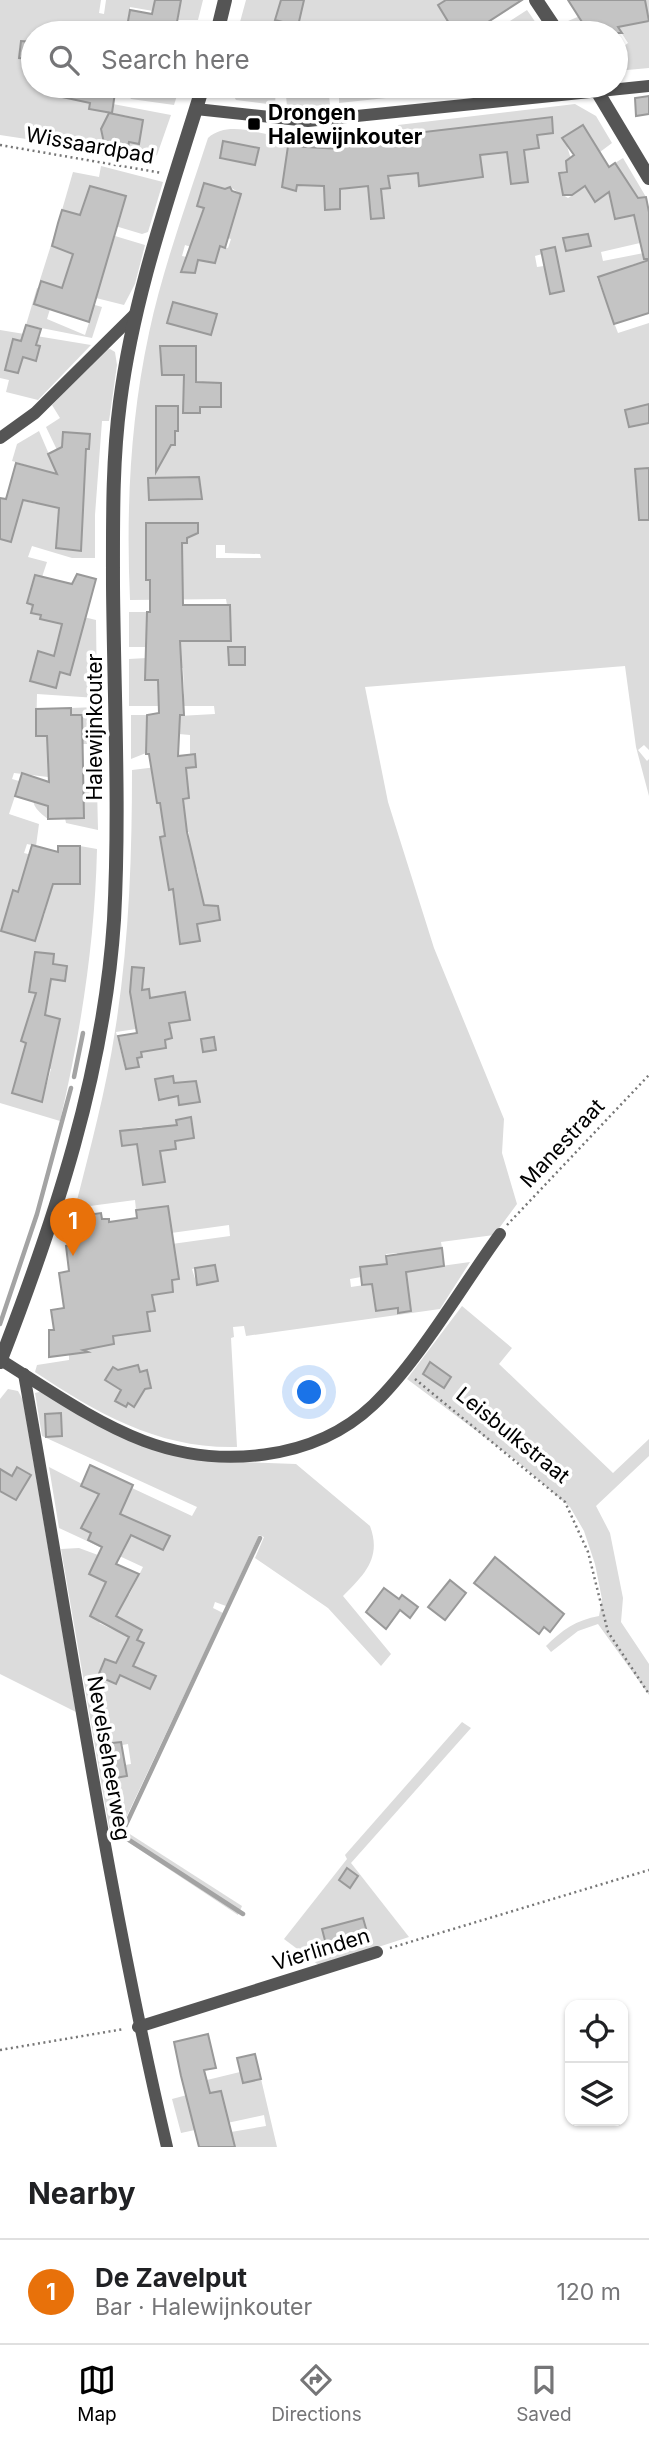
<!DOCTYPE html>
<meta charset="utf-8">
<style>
:root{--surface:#fff;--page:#f2f2f2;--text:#202124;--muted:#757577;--line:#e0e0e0;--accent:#000}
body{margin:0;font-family:Inter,sans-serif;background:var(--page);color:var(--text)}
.controls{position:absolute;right:21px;bottom:21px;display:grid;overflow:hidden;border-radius:14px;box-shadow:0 2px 5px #0004}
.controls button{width:63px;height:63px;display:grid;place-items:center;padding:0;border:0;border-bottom:2px solid var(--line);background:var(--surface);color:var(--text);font:35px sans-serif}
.you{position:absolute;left:310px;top:1393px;width:24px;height:24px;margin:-18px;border:5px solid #fff;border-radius:50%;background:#1a73e8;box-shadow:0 0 0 10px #1a73e833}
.badge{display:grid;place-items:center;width:46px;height:46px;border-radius:50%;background:var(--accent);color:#fff;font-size:23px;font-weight:700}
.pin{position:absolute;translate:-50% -58px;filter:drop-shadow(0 2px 4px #0008)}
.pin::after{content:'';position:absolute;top:37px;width:24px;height:21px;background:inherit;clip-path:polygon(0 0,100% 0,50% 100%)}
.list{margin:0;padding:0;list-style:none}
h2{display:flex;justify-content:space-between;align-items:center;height:91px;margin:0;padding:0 28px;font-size:30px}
h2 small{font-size:23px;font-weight:400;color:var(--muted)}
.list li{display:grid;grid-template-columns:46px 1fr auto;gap:21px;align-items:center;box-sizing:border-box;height:105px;padding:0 28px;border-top:2px solid var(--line)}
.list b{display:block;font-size:26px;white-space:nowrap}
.list p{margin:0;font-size:23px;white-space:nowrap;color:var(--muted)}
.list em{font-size:23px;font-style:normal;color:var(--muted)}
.icon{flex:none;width:38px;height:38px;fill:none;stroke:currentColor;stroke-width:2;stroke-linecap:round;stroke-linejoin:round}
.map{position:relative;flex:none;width:649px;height:2147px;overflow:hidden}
.search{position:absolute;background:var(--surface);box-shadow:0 2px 5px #0004;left:21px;right:21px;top:21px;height:77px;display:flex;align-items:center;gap:18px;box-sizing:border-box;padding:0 24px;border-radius:38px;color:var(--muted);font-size:26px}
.sheet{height:196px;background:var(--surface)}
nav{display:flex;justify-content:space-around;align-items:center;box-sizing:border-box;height:98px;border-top:2px solid var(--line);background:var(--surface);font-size:19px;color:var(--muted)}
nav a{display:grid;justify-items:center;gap:4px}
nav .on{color:var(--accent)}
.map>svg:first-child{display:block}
</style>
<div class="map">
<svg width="649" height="2147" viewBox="0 0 649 2147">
<rect width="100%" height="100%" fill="#fff"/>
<!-- green -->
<g fill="#dcdcdc" fill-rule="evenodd">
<path d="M0,0H101L99,13L104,14L106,0H155L153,11L130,7L128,18L144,30L143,33H117V27L107,26L106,33H33V42L21,41L19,57L33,58V86H64L62,97L90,100L89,109L108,113L101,133L105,138L128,147L129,142L139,144L132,117L112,113L113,104L171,115L157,155C133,169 92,152 66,147L68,136L49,132L46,142L0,135Z"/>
<path d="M181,0H203L198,20H178Z"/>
<path d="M246,0H281L275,20L297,26L304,0H446L438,6L447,19L471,30C455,41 430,25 415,33H237Z"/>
<path d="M618,0H649V17L645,4L642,22L649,21V68L616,71V52L628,43L615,23L599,33H590L587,29L575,33L568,21Z"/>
<path d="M527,10L543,33H491Z"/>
<path d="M110,86H133L132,92L162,98L165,86H180L174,105L131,99L123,88Z"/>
<path d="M228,86H276L275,105L236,100Z"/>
<path d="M317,86H328L330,105L287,107L286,95H295V91L317,90Z"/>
<path d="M371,86L387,88L499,86L339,103V94L371,89Z"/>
<path d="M575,104L596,116L612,143L600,152L583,125L574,131L577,137L566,143L571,159L566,161L567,170L559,173L563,195L568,198L585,187L595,202L615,189L619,194L630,186L615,163L623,158L646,197L612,205L615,219L634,215L640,243L601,252L603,261L649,252V260L631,265L637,284L645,282L649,297L639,300L644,315L628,318L613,272L597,278L618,333L649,323V404L625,410L629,427L649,423V750L644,745L638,750L647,761L649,759V796L636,747L625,666L365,687L388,802L434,948L504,1119L502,1153L517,1204L494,1235L441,1242L442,1248L413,1252L414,1258L399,1260L397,1253L386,1254L387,1264L360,1267L361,1277L350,1279L351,1287L384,1282V1274L470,1262L440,1309L246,1336L244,1326L233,1327L234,1337L231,1338L237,1447C159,1449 98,1414 35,1372L37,1365L69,1360V1352H83V1340L116,1336L115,1331L89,1333L85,1327L67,1330L66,1322L118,1316L119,1323L127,1322L126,1315L154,1311L152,1295L173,1292L172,1280L135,1284V1281L127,1282V1285L118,1284L94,1289L93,1278L117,1274L112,1262L99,1263V1268L93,1269L91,1254L126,1250L125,1239L130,1238V1230L140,1229L139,1218L151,1217L150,1209L136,1210L135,1200L75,1208C90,1149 106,1090 115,1031C129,945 132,857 132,770L181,764L182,769L196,767L195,754H190V735L179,734V716L215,714L214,706H129V659L147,658L146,647H129V612H147V647H179L180,629H186L187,641H201V629L230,628V605H227L226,599L130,600C126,511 130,421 149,333C163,267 187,203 208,138C227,121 255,133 278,136C291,137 305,136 318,137L320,148L288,147L282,187L296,190L297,180H304V185L319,184L320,169H331L333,190L324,191L325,210H340V190L369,185L372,219L384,218L381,189L390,188L388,173L409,174V164L415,163L413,134L399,136L398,125ZM551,117L553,133L537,135L538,148L524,150L521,121ZM501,123L508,152L480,155L475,126ZM458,129L463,147L455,149L458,175L450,176V183H443L437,151H432L430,132ZM223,142L258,148L256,164L220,159ZM525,153L528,181L511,184L508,155ZM480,159L482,177L465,179L463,161ZM205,183L225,189L230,187L241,194L234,217L198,206ZM197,229L231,239L228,248L220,246L214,263L182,256L185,245L191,247ZM555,248L563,290L550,294L544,266L537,267L535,256L542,254V250ZM173,302L192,307L191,312L207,316L204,327L188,323L186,328L167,323ZM200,382H208V406H200V413H183L184,393L200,392ZM178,406L175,445H166L165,456L159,458L156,453V407ZM198,477L202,499H149V478ZM146,523H194L198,531L187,535V543H146ZM216,545H225V553L260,554L261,558H216ZM183,668L184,694H159L158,680H146L145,669ZM186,770L189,797L183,799L185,812L162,816L152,775ZM189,832L191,869H197L200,884L169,890L160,837ZM208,905V908L218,907L219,921L182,926L177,909ZM149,989L154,1020L135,1023L131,995ZM185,992L190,1020L170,1023L168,1009L162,1010L160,999ZM169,1024L172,1038L165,1040L166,1048L141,1052V1057L137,1058L138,1066L125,1068L116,1032ZM173,1076L174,1084L196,1081L199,1102L180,1105L178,1096L159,1100L156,1079ZM192,1126L194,1138L175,1141L176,1149L160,1151L164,1182L143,1185L138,1152L146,1151L144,1143L123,1146L120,1131L142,1127L144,1130L156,1128L157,1131ZM229,1225L230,1236L150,1247L149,1243L137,1244L135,1238ZM215,1266L217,1281L197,1285L192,1269ZM407,1283L411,1311L398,1313V1308L376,1310L373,1287ZM138,1365L140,1372L147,1370L151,1387L143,1390L135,1407L128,1403L126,1407L115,1401L122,1388L105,1380L113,1368L119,1371Z"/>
<path d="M101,166L163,182L148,232L142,234L62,210L73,172L99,177Z"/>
<path d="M58,223L72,227L107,259L115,236L145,245L135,284L124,305L96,298L104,273L69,265L60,295L102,307L92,338L26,325L37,288L49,292L52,285L40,280ZM65,305L92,313L85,335L47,319L50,309Z"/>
<path d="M0,330L91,345L38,400L6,392L9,380L0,378Z"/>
<path d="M110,349L115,352L117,365L109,421H102L95,515V558H72L32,546L28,557L47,562L42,577H34L30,604L96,620L97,698L37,694L36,736L82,734V715H71V708L96,707L97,744H50L48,777L14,773L12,779L26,783L19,784L9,814L39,824L36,846L27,844L24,853L32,855L58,884H79L80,846L97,849C95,941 81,1031 60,1121L0,1103V539L11,542L22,500L36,504L39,496L34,486L39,469L12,461L17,444L39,431L54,466L57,450L46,427L60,418L52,405L104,350ZM63,432L90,434L86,456L61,455ZM32,609L83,625L78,647L58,642L62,624L40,619L41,615L32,613ZM13,890L48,901L44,916L1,931L5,916L12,917ZM37,952L53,954L52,964L67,966L65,981L49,979L29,992ZM31,1010L60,1019L53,1050ZM21,1061L51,1069L42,1101L12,1093Z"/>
<path d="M131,715H147L146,753L131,759Z"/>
<path d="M36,786L48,790L97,787L98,830L66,823L65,818H84V797L48,798V819C34,808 30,804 36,786Z"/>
<path d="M462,1306L512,1348L499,1364L613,1473L649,1439V1456L596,1506L610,1533L623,1598L621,1622L649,1664V1695L598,1624L578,1631L551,1652L546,1646C562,1630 576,1620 599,1616L602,1599L595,1564L584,1531L570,1507L518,1462L407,1379Z"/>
<path d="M8,1389L18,1391L23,1400L76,1712L0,1674V1399Z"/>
<path d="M43,1391L112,1431L218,1461L296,1464L370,1526C382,1558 364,1575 343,1596L391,1654L381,1666L328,1608L255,1558L264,1537L259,1535L226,1606L215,1602L213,1608L223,1613L116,1839H111L61,1549L79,1548L98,1555L89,1574L129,1595L143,1567L59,1528L49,1467L123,1505L132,1488L192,1516L197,1507L42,1436L35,1393ZM61,1413L62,1435L46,1437L45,1414ZM149,1527L169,1536L163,1550L142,1540ZM119,1610L115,1618L142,1630L137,1640L144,1643L140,1652L125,1645L129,1637L99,1623ZM106,1659L140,1672L135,1682L120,1675L116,1684L98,1676ZM121,1742L122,1745L128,1744L131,1764L125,1765L127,1776L115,1778L113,1768L107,1769L104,1744Z"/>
<path d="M462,1722L471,1728L351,1863L409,1937L320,1966L284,1939L347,1859L345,1855Z"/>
<path d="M125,1831L242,1906L238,1915L122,1838Z"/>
<path d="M240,2072L243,2083L261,2079L277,2147H235L231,2132L266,2126L264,2115L181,2133L172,2099L187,2095L226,2112L221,2091L210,2093L207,2080Z"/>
</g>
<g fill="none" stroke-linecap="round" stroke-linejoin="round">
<!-- stream -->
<g stroke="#a3a3a3" stroke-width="4.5">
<path d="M74,1077L83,1033"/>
<path d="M0,1324L37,1214L71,1088"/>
<path d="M243,1914L126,1838L123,1831L260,1538"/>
</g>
</g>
<!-- building -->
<g fill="#c4c4c4" stroke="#999" stroke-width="2">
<path d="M155,0H181L175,33H143L144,30L127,27L130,10L152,14Z"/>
<path d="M281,0H304L298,26L275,20Z"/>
<path d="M446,0H522L471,33H455L438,5Z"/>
<path d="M568,0H645L649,21L618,27L622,33H589Z"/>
<path d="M21,41L33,42L32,59L19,58Z"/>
<path d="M64,86H116L112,113L89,109L90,103L62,97Z"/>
<path d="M649,96V114L636,116L635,98Z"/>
<path d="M109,113L143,120L139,144L129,142L128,147L104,143L101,129Z"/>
<path d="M552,117L553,133L537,135L539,148L524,150L528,182L511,184L507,152L480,155L483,177L419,186L418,173L388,176L390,188L381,189L384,218L371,219L368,186L340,189V209L325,210L324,186L297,185L296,191L282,187L288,146L339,149L338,142Z"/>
<path d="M583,125L609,167L615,163L638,198L646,197L649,212V259H644L634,215L615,219L609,192L595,202L585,186L572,195H563L559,173L567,172L566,161L574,155L562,138Z"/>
<path d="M223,141L259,148L255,165L220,158Z"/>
<path d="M204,183L225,189L230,187L232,191L241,194L225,248L220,246L215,263L198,260L195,273L181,272L204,208L197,206Z"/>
<path d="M90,186L126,196L89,322L34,304L41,281L62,288L73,254L52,246L58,223L62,210L80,215Z"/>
<path d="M588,234L591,246L566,251L563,238Z"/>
<path d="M555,247L564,291L550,294L541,250Z"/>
<path d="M649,260V313L614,324L598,277Z"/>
<path d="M173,302L217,314L211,335L167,323Z"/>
<path d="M26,325L41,329L36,345L40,346L36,361L23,357L18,373L5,370L13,339L21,341Z"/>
<path d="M160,346H196V382L221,383V407H200V413H183L184,375H162Z"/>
<path d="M649,404V423L629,427L625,410Z"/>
<path d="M156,406H178V431H175V445H171L156,472Z"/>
<path d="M63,432L90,434L89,449H86L81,551L56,548L59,508L23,500L11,542L0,539V498L6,499L16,463L57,474L48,454L62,447Z"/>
<path d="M649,468V520H639L635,469Z"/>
<path d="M199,477L202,499L149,500L148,478Z"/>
<path d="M146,523H198V533L187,538V543H182L183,605H230L231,641H180L184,715H180L178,756L195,754L196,767L186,768L189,798L183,799L187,832L204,905L218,906L220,920L197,924L200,941L180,944L173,889L169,890L160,837L165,836L160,803H157L149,754H146L147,715L159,713L158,680H145L147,612H150V580H146Z"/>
<path d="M77,574L96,579L70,675L60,672L56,688L30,681L38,651L54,656L62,624L40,619L41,615L31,613L33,605L27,603L35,575L72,584Z"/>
<path d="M228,647H245V665H229Z"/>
<path d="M71,708V715H82L84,818L48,819V806L15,796L22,773L49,782L47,736H36V709Z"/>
<path d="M32,845L58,852V846H80V884H53L35,941L1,931L13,890L18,892Z"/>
<path d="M35,952L54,954L53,964L67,966L65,981L51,979L45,1015L60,1019L42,1102L12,1093L26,1043L21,1041L36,993L29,992Z"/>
<path d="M132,967L144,968L142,990L149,989L150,998L185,992L190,1020L169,1023L172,1038L165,1040L166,1048L141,1052L142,1057L137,1058L139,1067L126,1069L118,1036L137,1033L130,992Z"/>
<path d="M214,1037L216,1050L203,1052L201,1039Z"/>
<path d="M173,1076L174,1083L196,1081L200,1102L179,1105L178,1096L159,1100L155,1079Z"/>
<path d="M191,1117L194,1138L175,1141L176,1149L160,1151L165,1182L143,1185L137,1144L122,1146L120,1131L177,1125L176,1120Z"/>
<path d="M168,1206L179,1279L172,1280L173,1292L152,1295L155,1311L147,1312L150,1331L113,1336L114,1344L83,1350L88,1352L49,1357V1330H54L51,1310L64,1308L59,1273L69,1271L66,1246L75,1245L72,1217L101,1213L102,1219H109V1222L137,1218L136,1210Z"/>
<path d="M442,1248L444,1266L406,1272L411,1311L398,1313V1308L376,1311L372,1284L362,1285L360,1267L387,1264L386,1256Z"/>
<path d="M215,1265L218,1281L197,1285L195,1268Z"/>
<path d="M430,1362L451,1377L444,1388L423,1374Z"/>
<path d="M138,1365L140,1372L147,1370L151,1388L145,1389L134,1407L128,1403L126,1407L115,1401L121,1390L105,1380L113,1367L118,1370Z"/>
<path d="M61,1413L62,1436L46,1437L45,1414Z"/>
<path d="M90,1465L133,1485L120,1514L170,1536L163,1550L131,1535L116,1564L139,1574L116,1616L142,1630L137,1640L144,1643L133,1666L156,1676L150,1689L120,1675L116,1684L98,1676L105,1659L116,1663L129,1637L90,1616L106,1582L89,1574L102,1547L88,1540L91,1533L81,1528L99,1494L81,1486Z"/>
<path d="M17,1467L31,1475L16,1500L0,1491V1469L12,1476Z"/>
<path d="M495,1557L564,1614L550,1632L544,1627L539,1634L474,1583Z"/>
<path d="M450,1580L466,1593L445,1620L428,1607Z"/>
<path d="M384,1588L399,1599L402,1595L418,1607L410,1618L400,1610L386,1629L366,1612Z"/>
<path d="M121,1742L127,1776L115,1778L113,1768L107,1769L103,1744Z"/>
<path d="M347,1868L358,1876L350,1888L339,1880Z"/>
<path d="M363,1918L369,1939L328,1952L322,1929Z"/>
<path d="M208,2034L216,2068L204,2070L210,2093L221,2091L235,2147H199L181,2076L174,2042Z"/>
<path d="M255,2054L261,2079L243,2083L237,2058Z"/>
</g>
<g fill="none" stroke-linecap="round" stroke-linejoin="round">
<!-- path -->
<g stroke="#777" stroke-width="2.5" stroke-dasharray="2 3.5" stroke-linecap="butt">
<path d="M0,145L162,173"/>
<path d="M507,1225L649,1075"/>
<path d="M415,1379L565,1502L588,1552L608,1632L649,1694"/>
<path d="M390,1948L649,1870"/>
<path d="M0,2050L124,2029"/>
</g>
<!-- minor -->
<g stroke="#555" stroke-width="12">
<path d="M196,109L308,121L649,86"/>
<path d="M0,438L35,413L134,315"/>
<path d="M1,1360C46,1388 94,1422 144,1441C219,1469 314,1461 373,1405C419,1361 462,1286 500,1234"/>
<path d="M24,1374C70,1632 107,1892 167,2147"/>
<path d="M138,2027L377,1952"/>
</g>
<!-- tertiary -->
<g stroke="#555" stroke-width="14">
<path d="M536,0L558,33"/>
<path d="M217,33L225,0"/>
<path d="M594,86L649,178"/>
<path d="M0,1362C55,1220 104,1073 114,920C120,809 114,697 113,586C113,524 112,463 120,402C134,293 171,191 203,86"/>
</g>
</g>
<!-- markers -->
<rect fill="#000" stroke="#fff" stroke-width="2.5" x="247" y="117" width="14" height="14" rx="3.5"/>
<g text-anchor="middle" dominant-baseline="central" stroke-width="7" stroke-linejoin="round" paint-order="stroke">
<!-- poi labels -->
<g font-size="21" font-weight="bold" fill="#000" stroke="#fff" text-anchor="start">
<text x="268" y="112">Drongen<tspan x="268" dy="24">Halewijnkouter</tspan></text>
</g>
<!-- street labels -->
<g font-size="21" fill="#000" stroke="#fff">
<text transform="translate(90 145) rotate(10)">Wissaardpad</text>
<text transform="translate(94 727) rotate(-90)">Halewijnkouter</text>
<text transform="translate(562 1143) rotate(-47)">Manestraat</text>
<text transform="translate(513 1435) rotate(39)">Leisbulkstraat</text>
<text transform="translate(109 1758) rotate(80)">Nevelseheerweg</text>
<text transform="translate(321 1949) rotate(-17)">Vierlinden</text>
</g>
</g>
</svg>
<div class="controls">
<button><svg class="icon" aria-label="locate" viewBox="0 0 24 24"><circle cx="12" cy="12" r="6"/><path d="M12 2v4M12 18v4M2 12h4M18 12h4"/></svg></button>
<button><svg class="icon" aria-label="layers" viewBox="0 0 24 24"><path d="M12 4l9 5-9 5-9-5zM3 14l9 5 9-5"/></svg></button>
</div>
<div class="you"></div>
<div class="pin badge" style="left:73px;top:1256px;background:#e8710a">1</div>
<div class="search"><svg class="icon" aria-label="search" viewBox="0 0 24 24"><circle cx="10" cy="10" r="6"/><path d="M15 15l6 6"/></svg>Search here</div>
</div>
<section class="sheet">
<h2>Nearby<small></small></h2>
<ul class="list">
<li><span class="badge" style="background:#e8710a">1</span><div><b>De Zavelput</b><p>Bar · Halewijnkouter</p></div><em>120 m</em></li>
</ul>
</section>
<nav>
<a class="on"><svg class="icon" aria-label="map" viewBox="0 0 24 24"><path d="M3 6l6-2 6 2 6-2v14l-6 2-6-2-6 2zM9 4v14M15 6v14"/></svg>Map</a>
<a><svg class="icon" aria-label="directions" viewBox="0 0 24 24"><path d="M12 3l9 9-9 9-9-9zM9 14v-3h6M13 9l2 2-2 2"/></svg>Directions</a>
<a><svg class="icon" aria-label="saved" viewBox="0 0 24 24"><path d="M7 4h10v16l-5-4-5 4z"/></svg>Saved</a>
</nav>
